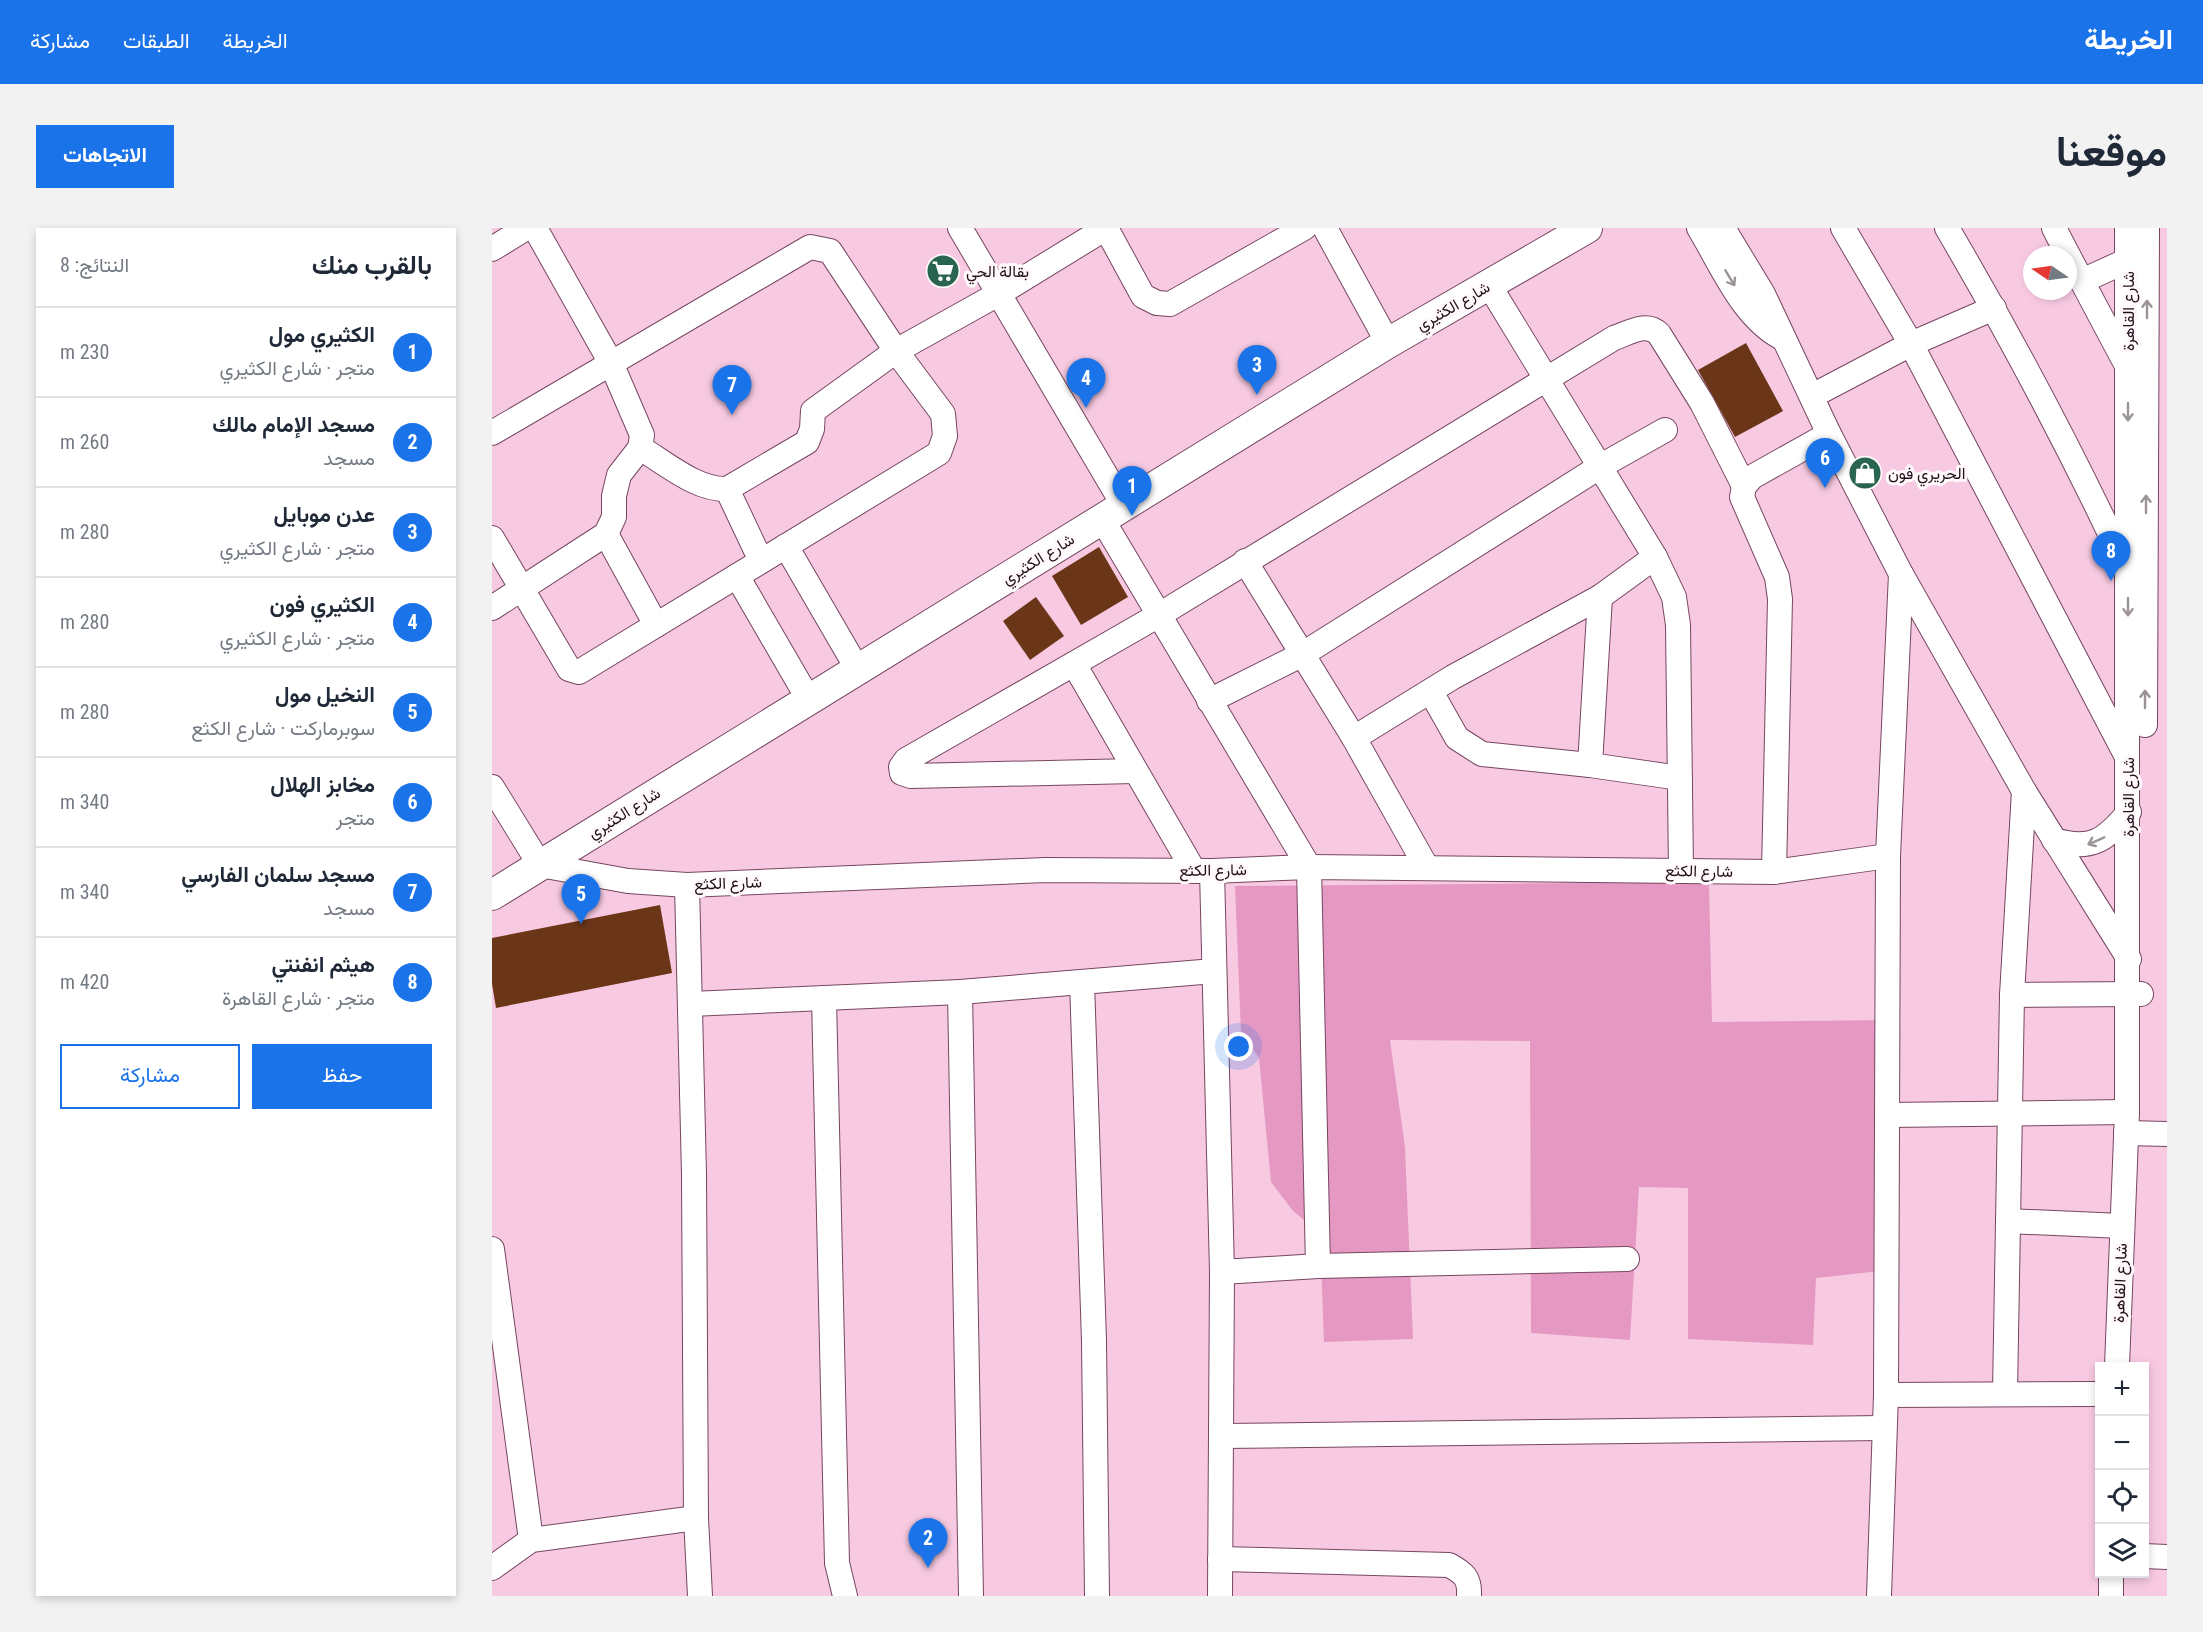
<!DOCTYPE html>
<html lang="ar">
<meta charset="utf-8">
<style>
:root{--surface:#fff;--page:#f2f2f3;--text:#1f2937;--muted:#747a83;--line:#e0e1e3;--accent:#1a73e8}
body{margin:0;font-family:"Roboto Condensed",Vazirmatn,sans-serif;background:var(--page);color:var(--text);direction:rtl}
.controls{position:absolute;right:18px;bottom:18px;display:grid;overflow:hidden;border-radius:0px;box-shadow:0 3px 9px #0003}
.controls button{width:54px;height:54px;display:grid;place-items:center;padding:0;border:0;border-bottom:2px solid var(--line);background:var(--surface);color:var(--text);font:30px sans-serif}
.compass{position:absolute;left:1531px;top:18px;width:54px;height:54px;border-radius:50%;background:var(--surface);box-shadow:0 3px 9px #0003;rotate:283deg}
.you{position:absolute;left:747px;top:819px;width:21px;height:21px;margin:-15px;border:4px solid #fff;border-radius:50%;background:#1a73e8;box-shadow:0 0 0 9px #1a73e833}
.badge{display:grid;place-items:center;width:39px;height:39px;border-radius:50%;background:var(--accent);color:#fff;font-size:20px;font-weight:700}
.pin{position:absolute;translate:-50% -50px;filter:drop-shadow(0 2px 3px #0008)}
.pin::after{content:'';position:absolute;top:32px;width:21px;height:18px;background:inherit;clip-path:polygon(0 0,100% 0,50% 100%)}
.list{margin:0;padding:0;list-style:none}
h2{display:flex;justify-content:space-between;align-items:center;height:78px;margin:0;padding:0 24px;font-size:26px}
h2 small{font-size:20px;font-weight:400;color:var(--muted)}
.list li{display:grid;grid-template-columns:39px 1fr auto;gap:18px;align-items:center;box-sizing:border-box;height:90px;padding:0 24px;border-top:2px solid var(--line)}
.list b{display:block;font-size:22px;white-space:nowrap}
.list p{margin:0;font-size:20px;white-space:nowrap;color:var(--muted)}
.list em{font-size:20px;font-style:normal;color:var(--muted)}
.actions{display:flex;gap:12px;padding:18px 24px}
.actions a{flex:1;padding:14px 0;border:2px solid var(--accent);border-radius:0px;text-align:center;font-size:21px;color:var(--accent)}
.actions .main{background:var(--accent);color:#fff}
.icon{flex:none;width:33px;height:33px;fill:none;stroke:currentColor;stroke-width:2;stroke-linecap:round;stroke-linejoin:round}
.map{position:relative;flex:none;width:1675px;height:1368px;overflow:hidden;direction:ltr;border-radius:0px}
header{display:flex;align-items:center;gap:36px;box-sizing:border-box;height:84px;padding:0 30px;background:var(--accent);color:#fff}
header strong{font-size:28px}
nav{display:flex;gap:33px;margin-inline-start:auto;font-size:21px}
.intro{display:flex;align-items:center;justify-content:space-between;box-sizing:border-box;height:144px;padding:0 36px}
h1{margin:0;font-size:42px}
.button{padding:15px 27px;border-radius:0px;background:var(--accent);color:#fff;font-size:21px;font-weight:700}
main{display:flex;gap:36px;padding:0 36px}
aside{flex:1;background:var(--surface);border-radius:0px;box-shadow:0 3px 9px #0003}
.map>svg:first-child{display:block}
</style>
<header>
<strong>الخريطة</strong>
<nav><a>الخريطة</a><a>الطبقات</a><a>مشاركة</a></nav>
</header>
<div class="intro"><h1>موقعنا</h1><a class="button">الاتجاهات</a></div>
<main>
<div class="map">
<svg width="1675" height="1368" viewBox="0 0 1675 1368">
<rect width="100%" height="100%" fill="#f8cae2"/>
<!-- green -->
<path fill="#e599c2" d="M1217,654L1220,794L1396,792L1398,1042L1324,1050L1321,1117L1196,1111V960L1147,959L1138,1112L1039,1105L1038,813L898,812L913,919L921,1111L832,1114L828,1005L801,983L779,954L767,830L749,805L743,658Z"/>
<!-- building -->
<g fill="#6b3518">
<path d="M1254,115L1291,183L1243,209L1206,142Z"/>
<path d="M607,319L636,369L589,397L560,348Z"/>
<path d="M544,369L572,408L538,432L511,393Z"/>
<path d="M168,677L180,745L4,780L0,756V710Z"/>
</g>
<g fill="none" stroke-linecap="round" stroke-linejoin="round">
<defs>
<g id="minor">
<path d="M468,0L632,278"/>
<path d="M614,0L651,68L665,75L678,76L812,0"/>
<path d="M833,0L896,115"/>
<path d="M1207,0C1230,38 1251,91 1292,111"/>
<path d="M1231,0L1271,66L1337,206L1409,346L1532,563L1637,731"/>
<path d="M1351,0L1419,116L1635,529"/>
<path d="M1455,0C1519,109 1578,220 1632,335"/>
<path d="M1562,0L1576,27"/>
<path d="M0,21L34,0"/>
<path d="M1576,27L1634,136"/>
<path d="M1590,53L1636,32"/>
<path d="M997,57L1163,329L1182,369L1186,397L1189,643"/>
<path d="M1320,168L1419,116L1502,80"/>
<path d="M0,205L318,19L338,23L404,123L451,186L453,208L447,225L87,444L77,441L0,310"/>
<path d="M148,220C174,235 204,262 235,261L315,214L320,201L321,183L404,123L508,65L614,0"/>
<path d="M235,261L269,333"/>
<path d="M610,291L817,639L826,1038"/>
<path d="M114,306L164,397"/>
<path d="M294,318L366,442"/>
<path d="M753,333L862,510L935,640"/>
<path d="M245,348L317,472"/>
<path d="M0,380L114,306L122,289V268L127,247L148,220L150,207L119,135L43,0"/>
<path d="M582,436L702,643"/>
<path d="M939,464L965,510L990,526L1098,537L1188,550"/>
<path d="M717,473L811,426L1109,238L1173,202"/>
<path d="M1653,497L1655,0"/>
<path d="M862,510L961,449L1108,369L1163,329"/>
<path d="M1098,537L1108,369"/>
<path d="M643,543L419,548L410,545L409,539L414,532L667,387L1122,110C1137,105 1155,93 1167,106L1210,175L1252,258"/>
<path d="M0,559L48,637L136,653L195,657L553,642L720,643L817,639L1282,644L1396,628"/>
<path d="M1562,612C1599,623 1613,613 1637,584"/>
<path d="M720,643L730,1044L728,1368"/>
<path d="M1282,644L1288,371L1285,349L1250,269L1252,258L1260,249L1337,206"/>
<path d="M195,657L202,947L204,1290L208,1368"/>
<path d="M590,754L602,1113L605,1368"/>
<path d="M468,764L479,1368"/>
<path d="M1520,767L1649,766"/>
<path d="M332,770L345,1335L353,1368"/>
<path d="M199,776L468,764L722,743"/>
<path d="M1396,887L1635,884"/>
<path d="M1634,905L1675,906"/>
<path d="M1516,993L1630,998"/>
<path d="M0,1021L39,1312"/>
<path d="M730,1044L826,1038L1135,1031"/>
<path d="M1625,1138L1635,884V0"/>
<path d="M1513,1165L1520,767L1532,563"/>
<path d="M1394,1167L1608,1166"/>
<path d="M730,1208L1392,1200"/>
<path d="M1652,1328L1675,1329"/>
<path d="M728,1331L957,1337C972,1345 978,1350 977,1368"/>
<path d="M0,1340L39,1312L204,1290"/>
<path d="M1387,1368L1394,1167L1396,628L1409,346"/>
<path d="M1619,1368V1346"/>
</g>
<path id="major" d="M0,667L896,115L1095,0"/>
</defs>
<!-- minor casing -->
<use href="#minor" stroke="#764661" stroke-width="26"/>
<!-- major casing -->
<use href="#major" stroke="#764661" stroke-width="32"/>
<!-- minor -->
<use href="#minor" stroke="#fff" stroke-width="24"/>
<!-- major -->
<use href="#major" stroke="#fff" stroke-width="30"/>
</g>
<!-- one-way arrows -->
<defs><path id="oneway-shaft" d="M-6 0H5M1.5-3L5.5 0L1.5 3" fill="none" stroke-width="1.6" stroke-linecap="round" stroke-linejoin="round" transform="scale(1.5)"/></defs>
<g stroke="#9b9398">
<use href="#oneway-shaft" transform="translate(1238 50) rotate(59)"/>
<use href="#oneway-shaft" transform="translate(1655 81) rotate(-90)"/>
<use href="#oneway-shaft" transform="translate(1636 184) rotate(90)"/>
<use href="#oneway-shaft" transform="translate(1654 276) rotate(-90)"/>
<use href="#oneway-shaft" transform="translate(1636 379) rotate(90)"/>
<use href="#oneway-shaft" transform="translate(1653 471) rotate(-90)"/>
<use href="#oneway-shaft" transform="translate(1604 613) rotate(156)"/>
</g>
<!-- icons -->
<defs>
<symbol id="supermarket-disc" viewBox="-11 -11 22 22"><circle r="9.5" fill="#29644e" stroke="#fff9fc"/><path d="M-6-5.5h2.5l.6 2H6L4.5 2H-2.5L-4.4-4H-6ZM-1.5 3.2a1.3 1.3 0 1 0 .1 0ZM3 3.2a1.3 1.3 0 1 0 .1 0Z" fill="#fff"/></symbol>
<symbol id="shop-disc" viewBox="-11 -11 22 22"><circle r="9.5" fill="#29644e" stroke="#fff9fc"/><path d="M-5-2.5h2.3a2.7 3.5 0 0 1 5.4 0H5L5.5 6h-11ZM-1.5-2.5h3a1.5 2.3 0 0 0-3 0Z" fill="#fff"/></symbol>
</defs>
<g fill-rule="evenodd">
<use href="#supermarket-disc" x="432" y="24" width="38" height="38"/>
<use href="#shop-disc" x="1354" y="226" width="38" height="38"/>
</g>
<g text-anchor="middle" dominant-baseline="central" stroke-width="6" stroke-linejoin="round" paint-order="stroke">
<!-- poi labels -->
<g font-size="16" fill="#210e19" stroke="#fff9fc" text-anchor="start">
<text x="474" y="43">بقالة الحي</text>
<text x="1396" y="245">الحريري فون</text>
</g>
<!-- street labels -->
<g font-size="16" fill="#210e19" stroke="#fff9fc">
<text transform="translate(961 78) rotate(-30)">شارع الكثيري</text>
<text transform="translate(1636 83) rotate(-90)">شارع القاهرة</text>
<text transform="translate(546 331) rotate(-32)">شارع الكثيري</text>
<text transform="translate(1636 569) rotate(-90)">شارع القاهرة</text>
<text transform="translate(132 585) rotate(-32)">شارع الكثيري</text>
<text transform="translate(721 642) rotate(-1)">شارع الكثع</text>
<text transform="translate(1207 643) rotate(1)">شارع الكثع</text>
<text transform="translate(236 655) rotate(-2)">شارع الكثع</text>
<text transform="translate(1628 1055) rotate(-88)">شارع القاهرة</text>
</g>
</g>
</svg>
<div class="controls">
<button>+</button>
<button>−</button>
<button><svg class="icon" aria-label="locate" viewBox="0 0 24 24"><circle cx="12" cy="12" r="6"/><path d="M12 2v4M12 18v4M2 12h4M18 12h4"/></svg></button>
<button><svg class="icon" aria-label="layers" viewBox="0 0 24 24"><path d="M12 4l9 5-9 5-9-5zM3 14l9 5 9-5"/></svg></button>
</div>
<svg class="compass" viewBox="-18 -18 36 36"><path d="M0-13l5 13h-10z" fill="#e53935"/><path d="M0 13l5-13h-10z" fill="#747a83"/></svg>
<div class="you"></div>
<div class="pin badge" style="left:640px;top:288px">1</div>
<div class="pin badge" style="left:436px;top:1340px">2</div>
<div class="pin badge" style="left:765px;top:167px">3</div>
<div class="pin badge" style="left:594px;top:180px">4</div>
<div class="pin badge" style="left:89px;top:696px">5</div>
<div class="pin badge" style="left:1333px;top:260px">6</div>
<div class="pin badge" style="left:240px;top:187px">7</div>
<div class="pin badge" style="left:1619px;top:353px">8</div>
</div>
<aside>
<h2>بالقرب منك<small>النتائج: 8</small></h2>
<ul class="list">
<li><span class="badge">1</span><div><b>الكثيري مول</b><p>متجر · شارع الكثيري</p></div><em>230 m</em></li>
<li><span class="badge">2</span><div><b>مسجد الإمام مالك</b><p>مسجد</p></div><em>260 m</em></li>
<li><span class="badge">3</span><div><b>عدن موبايل</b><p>متجر · شارع الكثيري</p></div><em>280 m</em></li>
<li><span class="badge">4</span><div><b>الكثيري فون</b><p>متجر · شارع الكثيري</p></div><em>280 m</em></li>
<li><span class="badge">5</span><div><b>النخيل مول</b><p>سوبرماركت · شارع الكثع</p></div><em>280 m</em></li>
<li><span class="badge">6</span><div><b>مخابز الهلال</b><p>متجر</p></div><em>340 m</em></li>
<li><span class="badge">7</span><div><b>مسجد سلمان الفارسي</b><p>مسجد</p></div><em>340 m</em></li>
<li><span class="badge">8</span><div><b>هيثم انفنتي</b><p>متجر · شارع القاهرة</p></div><em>420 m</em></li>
</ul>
<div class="actions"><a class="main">حفظ</a><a>مشاركة</a></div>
</aside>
</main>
